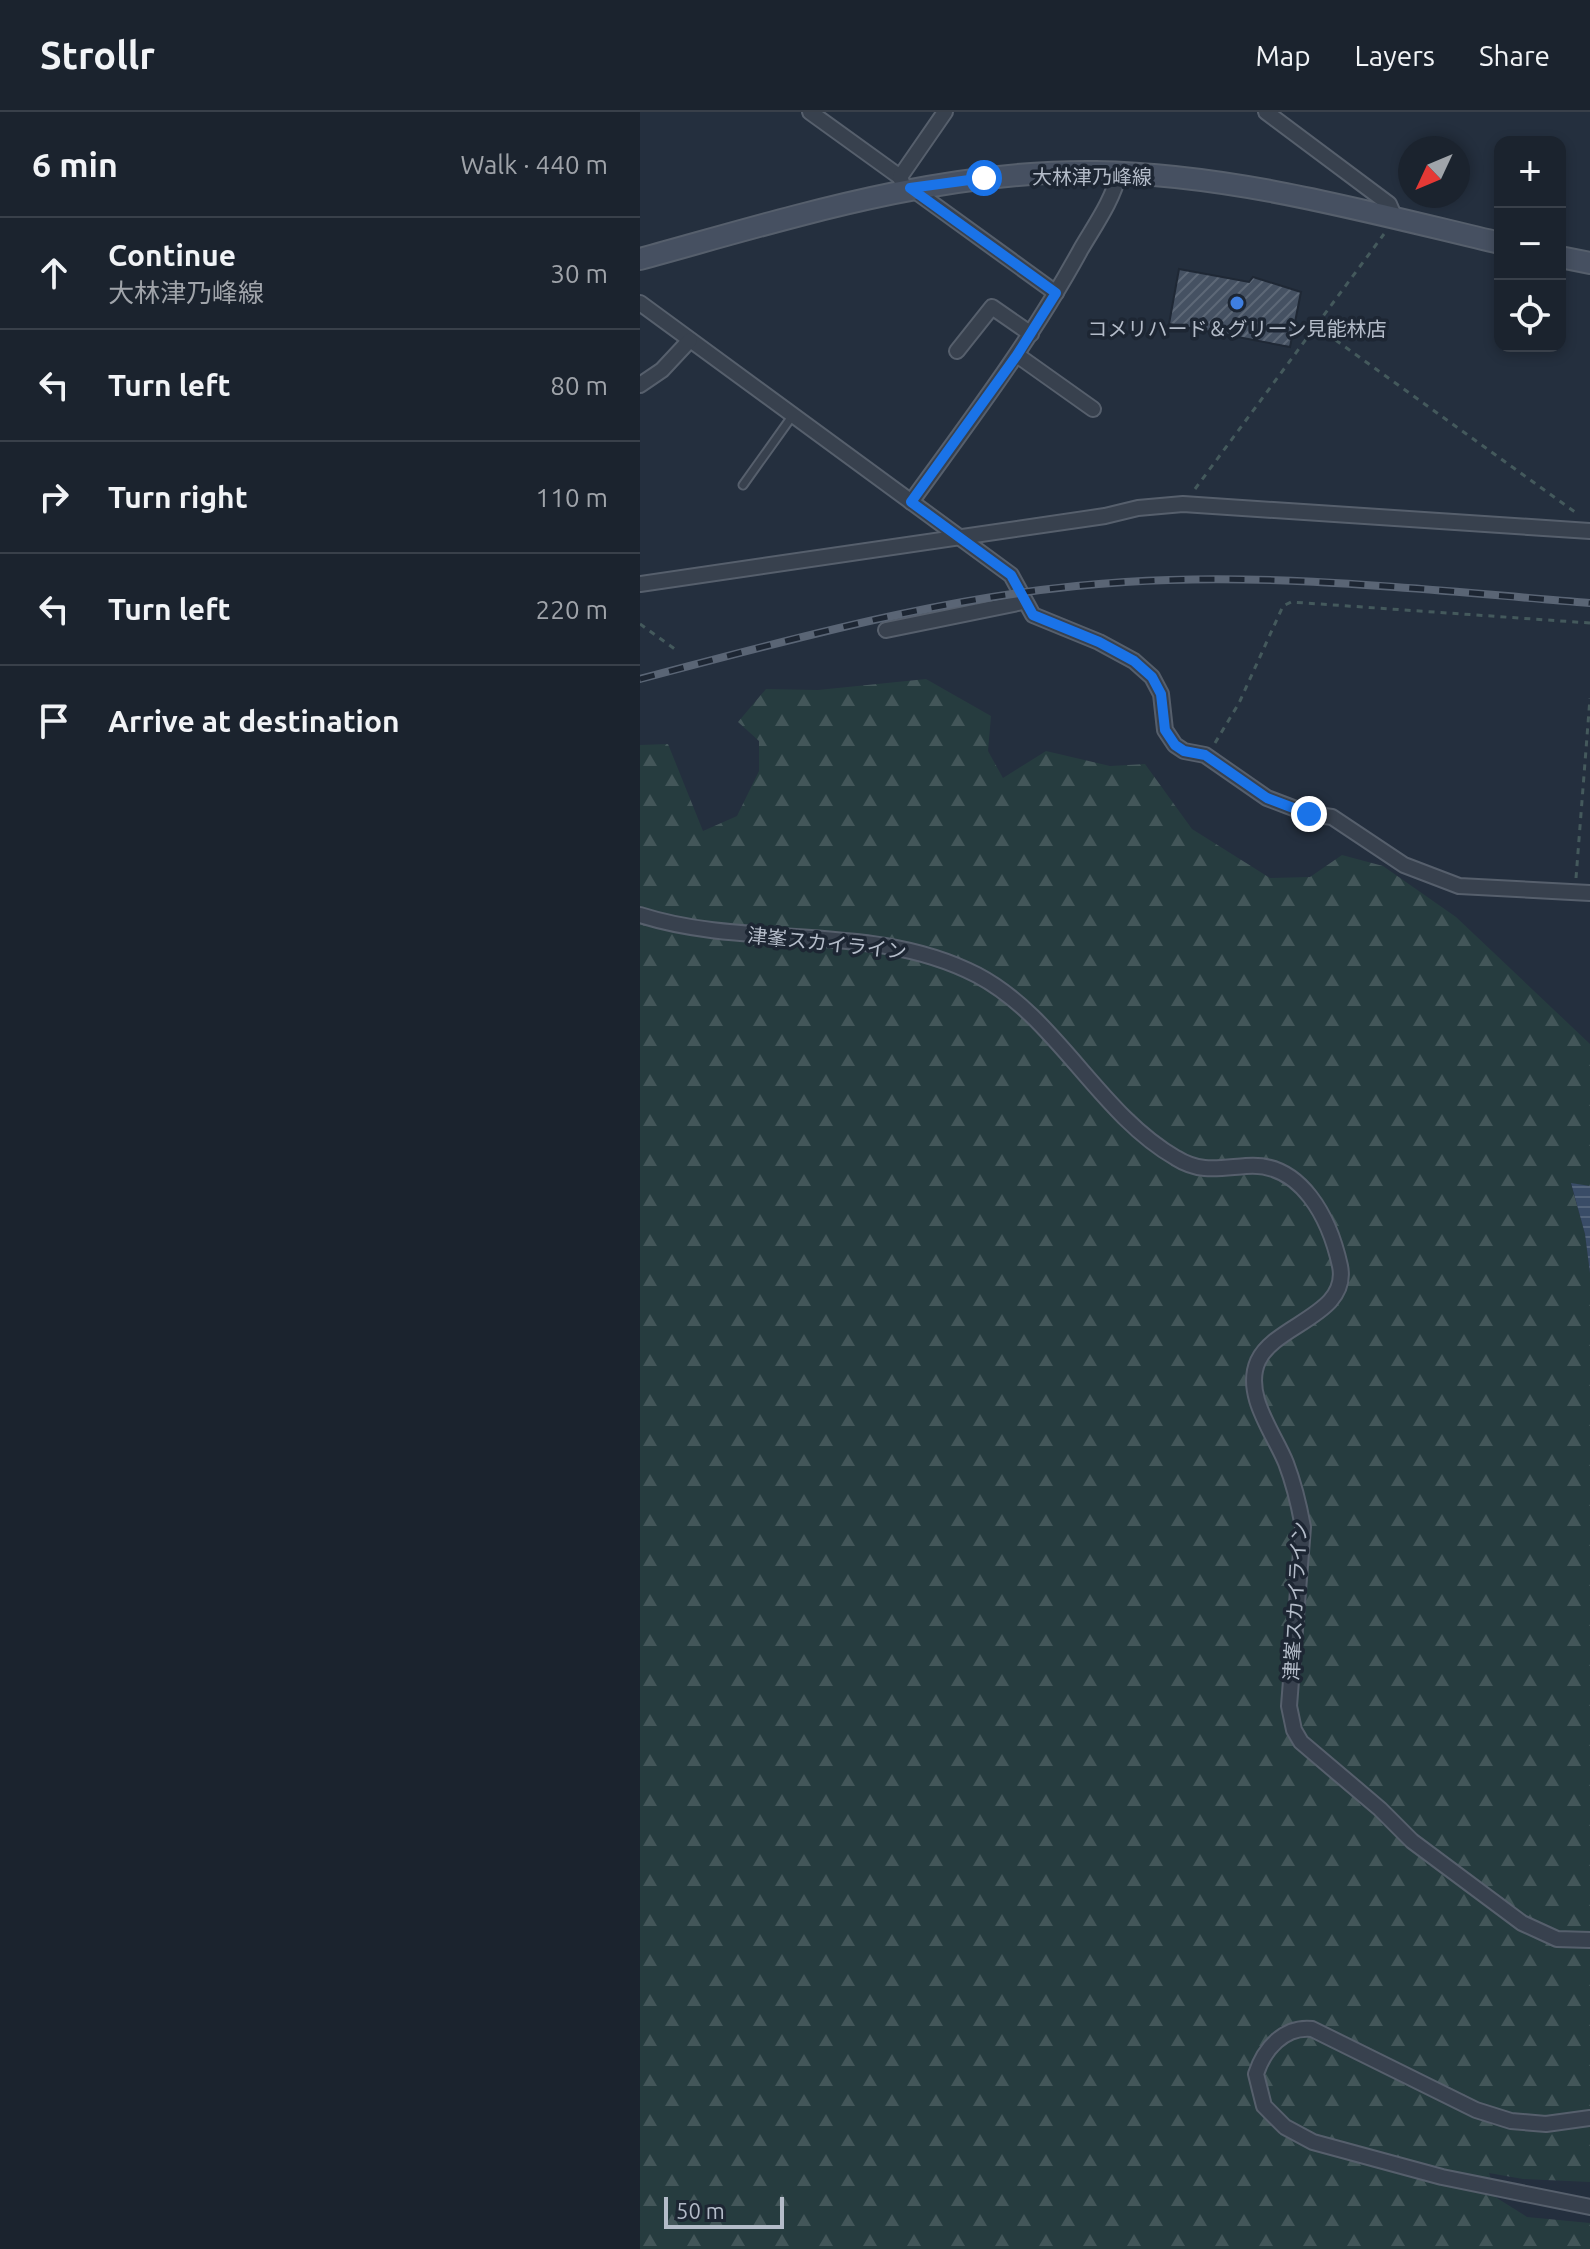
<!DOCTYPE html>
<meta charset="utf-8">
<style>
:root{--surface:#1b232e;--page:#242b36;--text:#f1f3f6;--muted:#a0a4aa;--line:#39404a}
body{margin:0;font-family:Ubuntu,"Noto Sans JP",sans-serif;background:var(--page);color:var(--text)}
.controls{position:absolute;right:24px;top:24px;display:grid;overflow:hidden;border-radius:16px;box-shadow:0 4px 12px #0003}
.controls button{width:72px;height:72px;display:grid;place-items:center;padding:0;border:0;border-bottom:2px solid var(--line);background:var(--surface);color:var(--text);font:40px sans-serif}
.compass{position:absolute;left:758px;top:24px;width:72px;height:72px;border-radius:50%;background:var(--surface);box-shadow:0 4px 12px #0003;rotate:226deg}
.scale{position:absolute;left:24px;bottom:20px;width:120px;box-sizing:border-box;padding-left:8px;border:4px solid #b4bcc9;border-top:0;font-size:22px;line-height:28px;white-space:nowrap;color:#b4bcc9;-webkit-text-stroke:6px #1d2633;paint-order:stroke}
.stop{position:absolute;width:24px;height:24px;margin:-18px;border:6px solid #1a73e8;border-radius:50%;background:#fff}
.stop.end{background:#1a73e8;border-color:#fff;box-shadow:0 2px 8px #0008}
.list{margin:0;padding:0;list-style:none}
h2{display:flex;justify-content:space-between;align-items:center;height:104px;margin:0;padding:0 32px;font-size:34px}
h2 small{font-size:26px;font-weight:400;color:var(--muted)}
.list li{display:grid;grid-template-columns:52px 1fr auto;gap:24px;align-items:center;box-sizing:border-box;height:112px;padding:0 32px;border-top:2px solid var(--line)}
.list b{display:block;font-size:30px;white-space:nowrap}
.list p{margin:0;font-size:26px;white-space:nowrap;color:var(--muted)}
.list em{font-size:26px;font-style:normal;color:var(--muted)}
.icon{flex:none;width:44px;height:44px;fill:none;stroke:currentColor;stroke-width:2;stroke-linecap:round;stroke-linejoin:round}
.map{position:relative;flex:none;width:950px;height:2137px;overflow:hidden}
header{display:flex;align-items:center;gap:48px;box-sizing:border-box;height:112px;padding:0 40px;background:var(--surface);border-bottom:2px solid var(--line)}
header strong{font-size:38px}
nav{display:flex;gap:44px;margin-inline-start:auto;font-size:28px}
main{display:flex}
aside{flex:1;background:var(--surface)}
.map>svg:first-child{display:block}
</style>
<header>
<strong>Strollr</strong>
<nav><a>Map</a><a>Layers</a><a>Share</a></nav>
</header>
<main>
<aside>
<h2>6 min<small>Walk · 440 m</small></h2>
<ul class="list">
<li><svg class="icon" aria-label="ahead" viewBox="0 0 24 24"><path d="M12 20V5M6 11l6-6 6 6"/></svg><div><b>Continue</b><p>大林津乃峰線</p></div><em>30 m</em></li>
<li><svg class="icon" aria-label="left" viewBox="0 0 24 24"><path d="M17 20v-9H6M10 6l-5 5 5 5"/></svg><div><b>Turn left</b></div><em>80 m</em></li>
<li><svg class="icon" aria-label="right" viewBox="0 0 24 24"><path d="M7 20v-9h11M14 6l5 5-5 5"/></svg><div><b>Turn right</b></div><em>110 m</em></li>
<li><svg class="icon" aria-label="left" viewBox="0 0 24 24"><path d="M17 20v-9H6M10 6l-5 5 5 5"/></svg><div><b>Turn left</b></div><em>220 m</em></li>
<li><svg class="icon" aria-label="arrive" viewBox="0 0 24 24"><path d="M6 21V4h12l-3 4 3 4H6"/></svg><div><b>Arrive at destination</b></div></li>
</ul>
</aside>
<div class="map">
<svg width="950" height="2137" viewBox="0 0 950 2137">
<defs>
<pattern id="forest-firs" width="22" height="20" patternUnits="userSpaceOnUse" patternTransform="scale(2)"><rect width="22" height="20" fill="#263c3f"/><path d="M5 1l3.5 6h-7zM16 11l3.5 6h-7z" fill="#435659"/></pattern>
<pattern id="water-rules" width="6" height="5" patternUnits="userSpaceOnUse" patternTransform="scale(2)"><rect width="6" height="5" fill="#394c67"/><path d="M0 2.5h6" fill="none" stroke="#53647b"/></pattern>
<pattern id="building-hatch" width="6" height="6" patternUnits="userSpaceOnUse" patternTransform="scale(2)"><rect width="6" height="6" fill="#455162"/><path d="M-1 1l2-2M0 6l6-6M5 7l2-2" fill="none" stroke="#5d6877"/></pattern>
</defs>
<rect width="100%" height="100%" fill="#242f3e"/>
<!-- forest -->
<path fill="url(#forest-firs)" d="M286,567L351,604L348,639L363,666L406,639L470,654L505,652L552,717L630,766L670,765L702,743L743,754L816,805L950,932V1074L931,1072L945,1122L950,1161V2070L883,2067L849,2061L857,2086L887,2105L950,2111V2137H0V633L28,632L63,719L97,704L119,659V629L98,610L126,577L178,578Z"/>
<!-- water -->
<path fill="url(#water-rules)" d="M931,1071L950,1074V1161L945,1122Z"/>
<!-- building -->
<path fill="url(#building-hatch)" stroke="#1f2835" stroke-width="2" d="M539,157L609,170L613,165L661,180L650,235L529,212Z"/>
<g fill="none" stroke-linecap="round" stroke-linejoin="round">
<defs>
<path id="service" d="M103,373L153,303"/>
<g id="minor">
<path d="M170,0L260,65"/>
<path d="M626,0L749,92L755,106"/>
<path d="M263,73L260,65L305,0"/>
<path d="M271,76L416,181"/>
<path d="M0,191L371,463L393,503L459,530L494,549L512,565L521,582L525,618L535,633L544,639L565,643L627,686L669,702L692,705L764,753L819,774L950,781"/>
<path d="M317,239L352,195L391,222"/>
<path d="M377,243L453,297"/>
<path d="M0,273L22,258L50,228"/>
<path d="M271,390C331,307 392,227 441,137C455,113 473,88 479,61"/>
<path d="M0,472L465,404L498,396L543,392L950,419"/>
<path d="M246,518L383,490"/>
<path d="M0,803C109,838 233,809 337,863C417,905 458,1001 536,1046C560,1061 579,1056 606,1054C662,1049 690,1108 700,1154C710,1203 635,1212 618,1249C603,1283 634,1321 646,1351C654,1372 659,1393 663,1415L649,1594L654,1618L661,1630L740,1697L772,1729L882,1811L917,1827L950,1828"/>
<path d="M950,2006L906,2012L871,2009L836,1998L672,1917C644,1914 624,1937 616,1962L624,1994L645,2015L673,2030L802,2065L950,2095"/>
</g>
<g id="secondary">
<path d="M920,145L950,151"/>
<path d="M0,147C150,106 298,58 456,60C592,62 728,100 860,131"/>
</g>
</defs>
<!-- service casing -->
<use href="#service" stroke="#565f6c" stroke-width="11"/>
<!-- minor casing -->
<use href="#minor" stroke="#565f6c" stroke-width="18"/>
<!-- secondary casing -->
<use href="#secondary" stroke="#565f6c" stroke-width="24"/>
<!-- path -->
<g stroke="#44595c" stroke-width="3" stroke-dasharray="6 6" stroke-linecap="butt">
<path d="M676,214L939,403"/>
<path d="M555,377L744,122"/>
<path d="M0,512L36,538"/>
<path d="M575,631L599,591L643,494L651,490L950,511"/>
<path d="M936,766L950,586"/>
</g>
<!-- service -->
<use href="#service" stroke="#38414e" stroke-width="7"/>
<!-- minor -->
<use href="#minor" stroke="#38414e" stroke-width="14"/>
<!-- secondary -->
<use href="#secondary" stroke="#465061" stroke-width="20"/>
<defs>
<path id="rail" d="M0,567C160,525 319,480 485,470C640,460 796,479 950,491"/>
</defs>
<!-- rail casing -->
<use href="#rail" stroke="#5a6575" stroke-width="8"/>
<!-- rail -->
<use href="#rail" stroke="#1d2633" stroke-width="5" stroke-dasharray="15" stroke-linecap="butt"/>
</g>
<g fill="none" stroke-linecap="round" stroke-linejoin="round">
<!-- route -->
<path stroke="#1a73e8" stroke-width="10" d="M344,66L270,76L416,181L377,243L271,390L371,463L393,503L459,530L494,549L512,565L521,582L525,618L535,633L544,639L565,643L627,686L669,702"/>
</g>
<!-- markers -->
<circle fill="#3f7fe0" stroke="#1d2633" stroke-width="3" cx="597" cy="191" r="8"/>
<g text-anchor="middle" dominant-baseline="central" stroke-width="7" stroke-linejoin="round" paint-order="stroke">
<!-- street labels -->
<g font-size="20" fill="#b4bcc9" stroke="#1d2633">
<text x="452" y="64">大林津乃峰線</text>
<text transform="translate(187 831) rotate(6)">津峯スカイライン</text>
<text transform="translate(655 1489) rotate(-87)">津峯スカイライン</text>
</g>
<!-- poi labels -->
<g font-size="20" fill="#b4bcc9" stroke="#1d2633">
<text x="597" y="216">コメリハード＆グリーン見能林店</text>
</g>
</g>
</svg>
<div class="controls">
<button>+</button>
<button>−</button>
<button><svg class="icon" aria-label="locate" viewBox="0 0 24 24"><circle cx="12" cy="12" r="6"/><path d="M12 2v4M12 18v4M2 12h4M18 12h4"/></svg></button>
</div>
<svg class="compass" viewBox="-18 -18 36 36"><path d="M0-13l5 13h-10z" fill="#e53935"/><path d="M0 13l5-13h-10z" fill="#a0a4aa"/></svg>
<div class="scale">50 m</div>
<div class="stop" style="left:344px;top:66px"></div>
<div class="stop end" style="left:669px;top:702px"></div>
</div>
</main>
